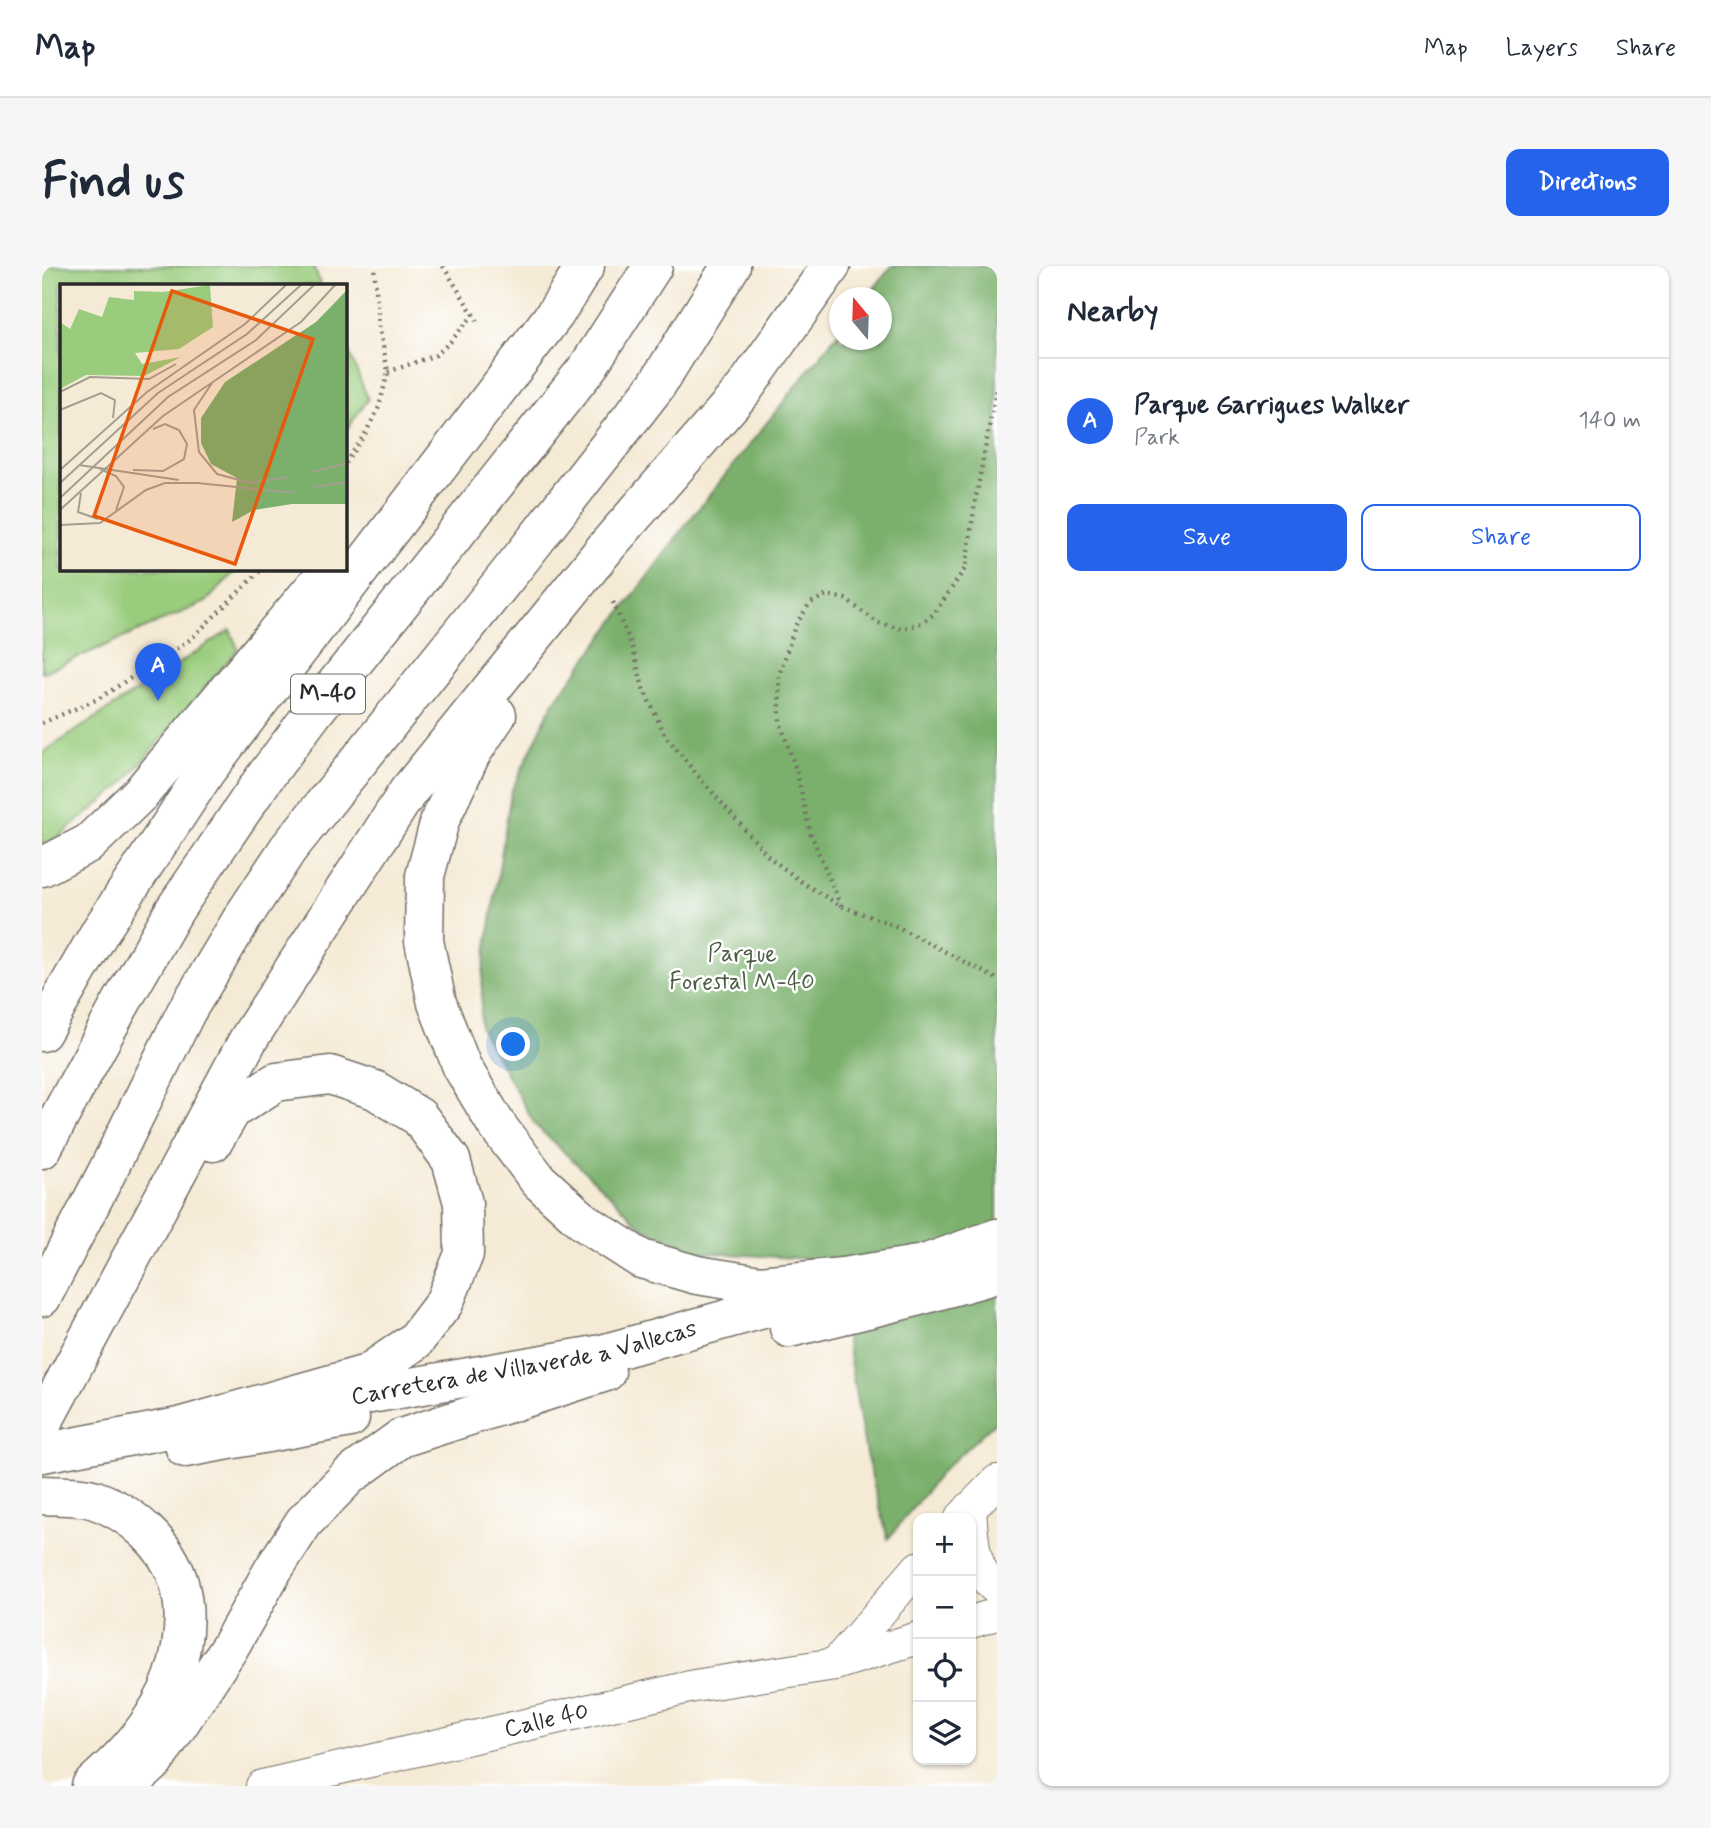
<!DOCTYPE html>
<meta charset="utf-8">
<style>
:root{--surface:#fff;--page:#f6f6f7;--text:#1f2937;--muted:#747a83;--line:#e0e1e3;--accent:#2563eb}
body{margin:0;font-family:Mynerve,sans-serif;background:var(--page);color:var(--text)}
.controls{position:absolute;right:21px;bottom:21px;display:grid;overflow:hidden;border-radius:14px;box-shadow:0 2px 5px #0004}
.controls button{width:63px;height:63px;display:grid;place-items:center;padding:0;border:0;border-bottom:2px solid var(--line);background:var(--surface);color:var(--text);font:35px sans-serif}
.compass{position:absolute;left:787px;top:21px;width:63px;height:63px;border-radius:50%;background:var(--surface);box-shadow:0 2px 5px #0004;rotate:341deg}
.you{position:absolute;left:472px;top:779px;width:24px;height:24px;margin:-18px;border:5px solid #fff;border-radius:50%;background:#1a73e8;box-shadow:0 0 0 10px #1a73e833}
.badge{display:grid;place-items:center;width:46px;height:46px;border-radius:50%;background:var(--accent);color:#fff;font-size:23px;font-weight:700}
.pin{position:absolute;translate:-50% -58px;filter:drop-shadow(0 2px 4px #0008)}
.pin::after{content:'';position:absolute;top:37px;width:24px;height:21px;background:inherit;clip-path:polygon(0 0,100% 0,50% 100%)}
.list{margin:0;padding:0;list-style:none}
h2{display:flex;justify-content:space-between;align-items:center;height:91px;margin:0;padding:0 28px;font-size:30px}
h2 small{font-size:23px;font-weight:400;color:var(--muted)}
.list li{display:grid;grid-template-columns:46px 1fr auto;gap:21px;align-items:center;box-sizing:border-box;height:126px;padding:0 28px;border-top:2px solid var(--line)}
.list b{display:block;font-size:26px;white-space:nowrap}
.list p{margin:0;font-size:23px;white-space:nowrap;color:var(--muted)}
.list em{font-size:23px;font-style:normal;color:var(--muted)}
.actions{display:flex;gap:14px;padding:21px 28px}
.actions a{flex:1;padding:16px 0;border:2px solid var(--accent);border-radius:14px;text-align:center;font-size:24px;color:var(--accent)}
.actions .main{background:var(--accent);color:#fff}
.icon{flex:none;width:38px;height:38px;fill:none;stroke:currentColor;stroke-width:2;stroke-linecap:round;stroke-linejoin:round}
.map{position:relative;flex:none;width:955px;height:1520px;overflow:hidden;border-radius:14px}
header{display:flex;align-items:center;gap:42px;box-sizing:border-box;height:98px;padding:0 35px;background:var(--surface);border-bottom:2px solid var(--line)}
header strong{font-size:33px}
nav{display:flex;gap:38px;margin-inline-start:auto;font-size:24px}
.intro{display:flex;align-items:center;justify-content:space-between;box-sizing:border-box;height:168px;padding:0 42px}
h1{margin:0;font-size:49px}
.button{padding:18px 32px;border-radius:14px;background:var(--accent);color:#fff;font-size:24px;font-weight:700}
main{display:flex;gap:42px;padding:0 42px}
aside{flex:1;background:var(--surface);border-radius:14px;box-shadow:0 2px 5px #0004}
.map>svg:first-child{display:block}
</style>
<header>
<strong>Map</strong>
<nav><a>Map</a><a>Layers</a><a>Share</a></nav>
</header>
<div class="intro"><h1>Find us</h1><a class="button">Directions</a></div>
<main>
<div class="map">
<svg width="955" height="1520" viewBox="0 0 955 1520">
<rect width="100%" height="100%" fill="#fff"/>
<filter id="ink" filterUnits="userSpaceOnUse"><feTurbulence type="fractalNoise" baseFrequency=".0143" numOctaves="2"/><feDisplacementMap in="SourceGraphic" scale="14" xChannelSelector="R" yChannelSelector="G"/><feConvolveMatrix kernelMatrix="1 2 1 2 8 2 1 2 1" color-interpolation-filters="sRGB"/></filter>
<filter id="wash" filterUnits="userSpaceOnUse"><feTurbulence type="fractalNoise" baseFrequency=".00686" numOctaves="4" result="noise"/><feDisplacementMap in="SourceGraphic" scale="28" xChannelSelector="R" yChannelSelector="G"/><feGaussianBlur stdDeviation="1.57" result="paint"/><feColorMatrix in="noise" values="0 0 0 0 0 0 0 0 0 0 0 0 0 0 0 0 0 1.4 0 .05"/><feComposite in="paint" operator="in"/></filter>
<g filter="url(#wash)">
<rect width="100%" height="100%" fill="#f5ead5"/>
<!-- green -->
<g fill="#99cc7c" stroke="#627c54" stroke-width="2">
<path d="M0,0H271L279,19H19V303H195L164,336L0,407Z"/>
<path d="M303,76L326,133L303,166Z"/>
<path d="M188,364L196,383L80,519L14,573L0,579V487Z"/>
</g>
<!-- forest -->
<path fill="#7ab06c" stroke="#526e4c" stroke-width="2" d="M850,0H955V1154L899,1206L846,1273L824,1188L805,1077L783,994L656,986L599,961L572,933L493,859L438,761L441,706L469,526L510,439L646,256L797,66V74H839V32L825,31Z"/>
</g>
<g filter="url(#ink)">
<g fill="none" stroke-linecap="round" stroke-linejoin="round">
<defs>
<g id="minor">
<path d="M928,1242C930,1269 930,1306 955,1323"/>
<path d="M919,1252L955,1215"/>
<path d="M929,1356L955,1348"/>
<path d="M793,1398L876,1302"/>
<path id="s1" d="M220,1520L652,1420L793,1398L876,1372"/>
</g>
<g id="major">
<path d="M747,1062L870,1032L955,1008"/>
<path id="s2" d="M271,1138L560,1088L882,998L955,972"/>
<path d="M143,1182L308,1152"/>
<path d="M0,1187L174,1154"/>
</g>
<g id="highway">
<path d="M455,449L429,488L398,554L383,610L382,675L395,737L420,801L454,858L497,915L542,956L599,993L655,1009L718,1019L801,1011L882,998"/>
<path d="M0,601L47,577L99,527L282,310"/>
<path d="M0,766L59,664L164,505L513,48L543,0"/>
<path d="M0,883L78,739L133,643L220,515L271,447L546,101L611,0"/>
<path d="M0,1031L64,908L144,746L201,651L246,583L477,295L614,120L689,0"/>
<path d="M0,1158L206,774L365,527L565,280L702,123L789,0"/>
<path d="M140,1160L325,1108L373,1075L402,1037L422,988L421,937L409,894L377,851L333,824L288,809L234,816L190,844L171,876"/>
<path d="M0,1229C16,1230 39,1229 53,1234C90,1247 126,1279 137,1317C148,1356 138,1406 118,1440C100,1472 76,1496 49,1520"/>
<path d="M86,1520L112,1496L187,1382L231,1304L262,1256L307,1210L359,1172L564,1106"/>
</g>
</defs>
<!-- minor casing -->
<use href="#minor" stroke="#726e66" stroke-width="34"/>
<!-- major casing -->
<use href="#major" stroke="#726e66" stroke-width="41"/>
<!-- highway casing -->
<use href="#highway" stroke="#726e66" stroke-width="41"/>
<!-- path -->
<g stroke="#726e66" stroke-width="4.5" stroke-dasharray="2 5" stroke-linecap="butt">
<path d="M401,0L438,59"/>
<path d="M346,106L394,89L409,75L431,49"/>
<path d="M303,197L322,170L337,141L346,106L337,60L332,0"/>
<path d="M571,336L591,383L601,422L623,469L656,510L727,591L761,617L799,640L852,659L955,713"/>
<path d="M0,457L56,433L149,373L220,303"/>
<path d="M799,640L768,566L755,507L738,456L737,410L753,360L768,337L785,329L803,333L836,357L861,363L879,357L892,348L924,301L933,236L955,120"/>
</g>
<!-- minor -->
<use href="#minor" stroke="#fff" stroke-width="32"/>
<!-- major -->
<use href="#major" stroke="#fff" stroke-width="38"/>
<!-- highway -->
<use href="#highway" stroke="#fff" stroke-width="38"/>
</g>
</g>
<g text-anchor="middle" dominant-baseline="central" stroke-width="5" stroke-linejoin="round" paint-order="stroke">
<!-- shield labels -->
<rect fill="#fff" stroke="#6b6b6b" stroke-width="2" x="249" y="408.5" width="74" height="39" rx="5"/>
<g font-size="23" font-weight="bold" fill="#2b2b2b">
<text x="286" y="428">M-40</text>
</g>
<!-- park labels -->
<g font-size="24" fill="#4c5b43" stroke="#fff">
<text x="700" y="688">Parque<tspan x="700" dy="28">Forestal M-40</tspan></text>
</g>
<!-- street labels -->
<g font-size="24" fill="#2b2b2b" stroke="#fff">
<text stroke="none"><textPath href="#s2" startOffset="215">Carretera de Villaverde a Vallecas</textPath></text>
<text stroke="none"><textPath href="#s1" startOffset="292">Calle 40</textPath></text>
</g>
</g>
<!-- overview -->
<g transform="translate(18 18)">
<rect width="287" height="287" fill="#f5ead5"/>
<path d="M150,1L153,43L119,65L75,69L82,80L121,73L84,92L26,91L0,105V38L10,45L19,25L42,33L49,13L74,16V7L103,8Z" fill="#99cc7c"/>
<path d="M287,6V220H232L194,226L172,238L177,194L151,180L141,159V134L165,98L256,38Z" fill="#7ab06c"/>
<path fill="none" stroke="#a49e91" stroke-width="2" d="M152,99L134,126L139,168L157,190L191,199M0,108L30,93L89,95L116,80M0,126L41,109L55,116L53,134M19,181L119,196M40,185L56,192L64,203L56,226M0,186L87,108L185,40L227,0M73,186L103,187L124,175L127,160L119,146L105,140L93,145M252,188L287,179M0,199L98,109L187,50L242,0M137,199L234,209M189,199L229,193M254,203L287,198M21,209L18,228L38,235M0,214L108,113L196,56L255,0M0,226L103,132L241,38L276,0M0,241L40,239L86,206L105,199H139"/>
<path fill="#e8590c" fill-opacity="0.15" stroke="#e8590c" stroke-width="3.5" d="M112,7L253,55L175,280L34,232Z"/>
<rect width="287" height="287" fill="none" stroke="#2b2b2b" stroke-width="3.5"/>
</g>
</svg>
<div class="controls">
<button>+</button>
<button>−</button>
<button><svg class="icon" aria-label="locate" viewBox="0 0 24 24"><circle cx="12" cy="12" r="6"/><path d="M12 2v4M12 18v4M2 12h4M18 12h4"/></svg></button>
<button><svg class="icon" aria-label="layers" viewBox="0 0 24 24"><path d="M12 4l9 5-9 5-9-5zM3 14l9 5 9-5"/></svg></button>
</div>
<svg class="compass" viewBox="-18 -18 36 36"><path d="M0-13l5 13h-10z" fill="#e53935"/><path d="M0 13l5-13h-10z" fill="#747a83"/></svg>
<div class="you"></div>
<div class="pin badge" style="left:116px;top:435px">A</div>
</div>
<aside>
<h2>Nearby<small></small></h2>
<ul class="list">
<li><span class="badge">A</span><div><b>Parque Garrigues Walker</b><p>Park</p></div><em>140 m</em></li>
</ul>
<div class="actions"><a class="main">Save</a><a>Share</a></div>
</aside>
</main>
